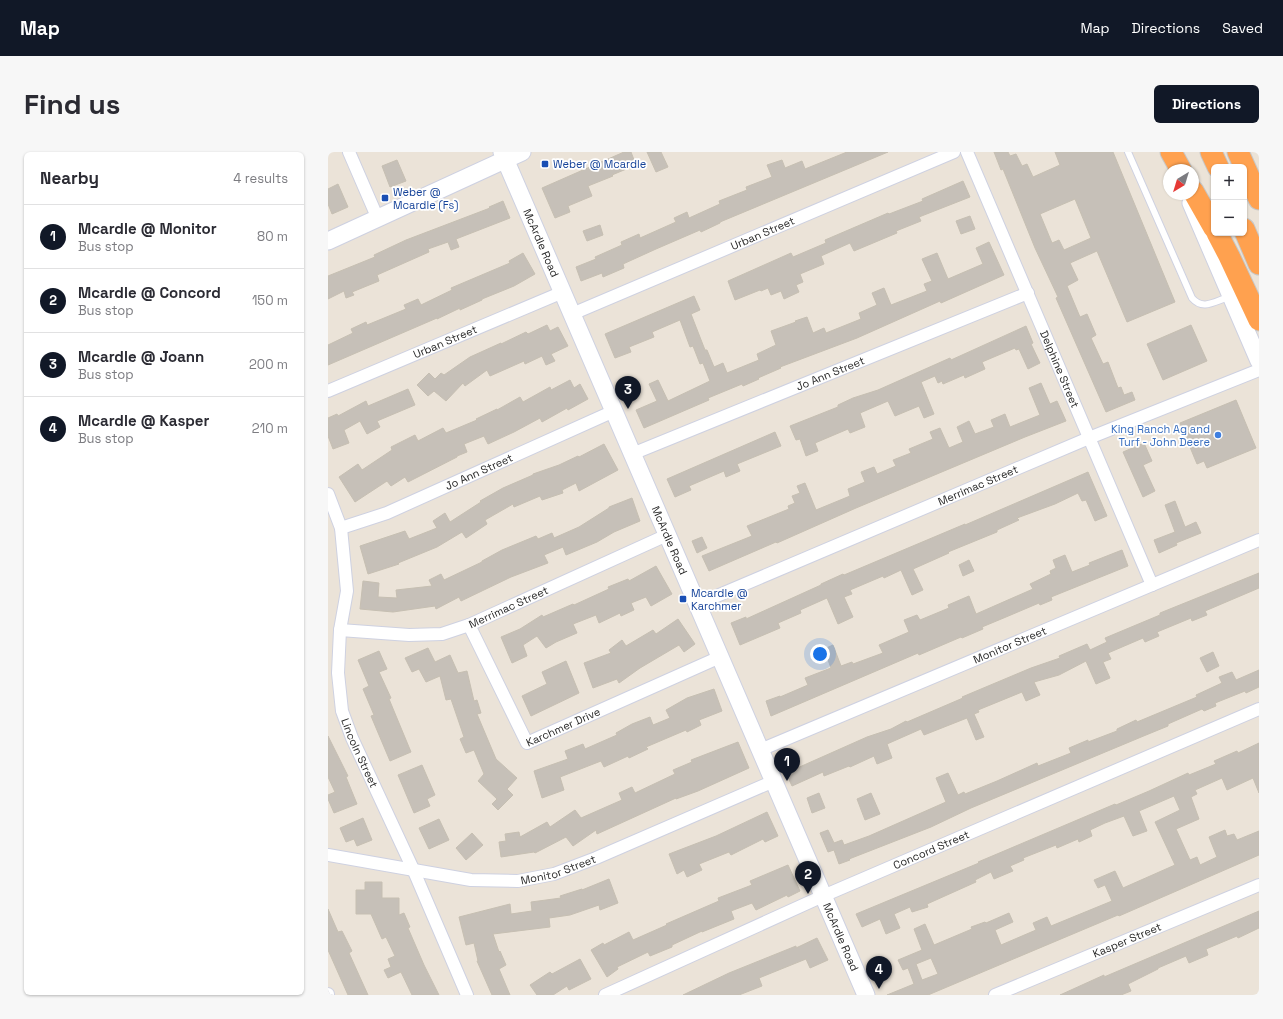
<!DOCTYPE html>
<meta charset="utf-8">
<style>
:root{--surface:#fff;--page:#f7f7f7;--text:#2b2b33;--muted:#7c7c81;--line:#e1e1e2;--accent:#111827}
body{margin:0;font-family:"Space Grotesk",sans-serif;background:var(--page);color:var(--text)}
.controls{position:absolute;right:12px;top:12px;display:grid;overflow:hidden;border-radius:6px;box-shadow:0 1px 3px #0004}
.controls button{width:36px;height:36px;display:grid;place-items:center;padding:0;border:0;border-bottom:1px solid var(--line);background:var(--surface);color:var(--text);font:20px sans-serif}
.compass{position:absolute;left:835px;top:12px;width:36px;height:36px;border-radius:50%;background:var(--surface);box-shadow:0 1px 3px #0004;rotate:218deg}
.you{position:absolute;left:492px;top:502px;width:14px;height:14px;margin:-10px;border:3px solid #fff;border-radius:50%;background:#1a73e8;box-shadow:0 0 0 6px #1a73e833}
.badge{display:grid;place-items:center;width:26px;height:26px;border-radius:50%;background:var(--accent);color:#fff;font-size:13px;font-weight:700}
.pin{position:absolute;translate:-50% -33px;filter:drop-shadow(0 1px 2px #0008)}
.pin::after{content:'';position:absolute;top:21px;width:14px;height:12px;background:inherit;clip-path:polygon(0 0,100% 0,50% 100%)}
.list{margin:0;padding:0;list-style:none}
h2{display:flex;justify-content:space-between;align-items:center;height:52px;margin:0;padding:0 16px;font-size:17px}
h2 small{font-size:13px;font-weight:400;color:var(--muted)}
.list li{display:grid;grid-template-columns:26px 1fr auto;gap:12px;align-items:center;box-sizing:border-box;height:64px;padding:0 16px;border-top:1px solid var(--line)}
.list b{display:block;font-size:15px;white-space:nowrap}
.list p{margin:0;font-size:13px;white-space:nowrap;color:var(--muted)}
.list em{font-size:13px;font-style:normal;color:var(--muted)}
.map{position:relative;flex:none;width:931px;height:843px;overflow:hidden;border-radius:6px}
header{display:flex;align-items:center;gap:24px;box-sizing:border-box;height:56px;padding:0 20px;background:var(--accent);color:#fff}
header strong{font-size:19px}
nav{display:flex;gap:22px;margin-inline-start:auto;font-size:14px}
.intro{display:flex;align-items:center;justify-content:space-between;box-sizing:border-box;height:96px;padding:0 24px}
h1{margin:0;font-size:28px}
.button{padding:10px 18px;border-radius:6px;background:var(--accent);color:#fff;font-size:14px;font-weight:700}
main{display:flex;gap:24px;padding:0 24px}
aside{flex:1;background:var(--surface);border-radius:6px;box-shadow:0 1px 3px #0004}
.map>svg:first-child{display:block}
</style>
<header>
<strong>Map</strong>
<nav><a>Map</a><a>Directions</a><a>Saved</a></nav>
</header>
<div class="intro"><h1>Find us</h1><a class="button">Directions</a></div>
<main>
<aside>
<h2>Nearby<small>4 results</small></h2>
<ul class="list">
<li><span class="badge">1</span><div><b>Mcardle @ Monitor</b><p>Bus stop</p></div><em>80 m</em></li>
<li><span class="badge">2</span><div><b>Mcardle @ Concord</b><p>Bus stop</p></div><em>150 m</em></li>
<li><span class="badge">3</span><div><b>Mcardle @ Joann</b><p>Bus stop</p></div><em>200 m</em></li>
<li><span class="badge">4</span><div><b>Mcardle @ Kasper</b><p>Bus stop</p></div><em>210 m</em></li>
</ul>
</aside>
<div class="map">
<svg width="931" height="843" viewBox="0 0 931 843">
<rect width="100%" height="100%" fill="#ebe3d8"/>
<!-- building -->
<g fill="#c6c0b8" stroke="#c6bfb2" fill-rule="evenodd">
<path d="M296,0H303L308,13L284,23L285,24L260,34L264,44L240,54L242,60L227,66L214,36Z"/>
<path d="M319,0H333L340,15L328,20Z"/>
<path d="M519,0H560L392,70V71L373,80L372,78L328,97L295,112L296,116L275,125L274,121L253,129L248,115L268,107L267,105L294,93L293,90L311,82L312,86L348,70L346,66L359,60L361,66L392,52L391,49L419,38L418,35L444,25L439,13L454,8L457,16L474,9L477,17Z"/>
<path d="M666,0H680L682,4L688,2L694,14L699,12L705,25L732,13L727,0H785L847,150L799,170L769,99L742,111L750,128L739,134L752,165L759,162L768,183L763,186L775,212L780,210L790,236L793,235L796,243L804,240L807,248L778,260L728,146L730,145L707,96L675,17L673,18ZM747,47L763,86L736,98L731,88L724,91L712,62Z"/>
<path d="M69,8L78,29L62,35L54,14Z"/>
<path d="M635,29L642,45L591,65L593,69L568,79L569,81L526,99L522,91L493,104L496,112L472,122L475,130L468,133L471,140L456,147L453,139L443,143L440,136L433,139L432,138L407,148L400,129L463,101L465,105L498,91L497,88L560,61L561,62L595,49L594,47Z"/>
<path d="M10,32L20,55L4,62L0,52V37Z"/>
<path d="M175,49L182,66L128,87L131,95L123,98L120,90L100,97L101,100L49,123L51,129L24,140L26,143L18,146L16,139L0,147V124L47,105L46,103L78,88L162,56L161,55Z"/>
<path d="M642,64L647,77L633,82L628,69Z"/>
<path d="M272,73L275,83L259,89L255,79Z"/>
<path d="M661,90L676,123L613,151L612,149L529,186L452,215L453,216L430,226L431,227L415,234L414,232L380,246L381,248L316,276L308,258L329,249L321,232L330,228L340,249L382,229L375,211L372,212L365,194L362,195L352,168L324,180L326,185L301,195L303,200L287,206L277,182L366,144L372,158L363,162L377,198H379L386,215L395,211L399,221L431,208L429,202L448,193L443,179L468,170L467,169L479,165L485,181L496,176L498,181L533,167L531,161L549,153L544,141L556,136L563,153L599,139L596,132L604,129L594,107L609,101L620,127L655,112L648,96Z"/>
<path d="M195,101L207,122L186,134L154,147V148L132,158V156L109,167V166L0,213V193L25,181L23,177L38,170L39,173L78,157L76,153L90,147L93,153L124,138L123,136L182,111L181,109Z"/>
<path d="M219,173L222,179L230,175L240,194L223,202L227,209L218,213L214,204L197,212L196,209L162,224L159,218L137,234L135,231L118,249L106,239L100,244L89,233L101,221L107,227L113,221L116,223L142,205L173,191V192L198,180L200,182Z"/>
<path d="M863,173L879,209L835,228L819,192Z"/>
<path d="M698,174L705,191L703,192L712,211L700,217L691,197L688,198L687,196L654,210L657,217L637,226L636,223L615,232L614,229L610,231L607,224L593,230L606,262L596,266L591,254L567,264L560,249L532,261L537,275L522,281L520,277L487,291L490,299L478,304L472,287L468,288L462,274L510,255V253L525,246L550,238L622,206L623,208Z"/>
<path d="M242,228L246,236L252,232L260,247L240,258L239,256L214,270L212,266L186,280L160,292L156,284L136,292L139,300L129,304V305L80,330L77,325L63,334L59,329L27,350L11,325L30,312L34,318L64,298L63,295L87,283L90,289L115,276L118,281L149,268L148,267L169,257V258L192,245L195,250L222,235L223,238Z"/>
<path d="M713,231L722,252L729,249L738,269L697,285L528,356L449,391L448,390L381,419L374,404L424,384L419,374L461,357L460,354L467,351L464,344L472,341L469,334L477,331L488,358L522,344L520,337L537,330L533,320L546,315L549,322L568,314L565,308L583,301L581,297L605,287L602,280L612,276L621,296L635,290L629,275L641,269L647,282L666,275L663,268L677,262L682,275L712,263L701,236Z"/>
<path d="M80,237L87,253L49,269L52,275L39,282L32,269L16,278L21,291L5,297L0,284V266L9,262L10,264L38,249L40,254Z"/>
<path d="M908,248L928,296L879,316L876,309L869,312L852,271Z"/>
<path d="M447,280L453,294L409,312L412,319L398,325L396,319L361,334L363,338L347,345L339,327Z"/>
<path d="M816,291L824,309L815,313L827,339L815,345L795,300Z"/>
<path d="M276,292L290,318L251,339L248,331L234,338L235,341L214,348L212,344L186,355L185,352L157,368L159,372L138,386L134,380L109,395L70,411L71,412L40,422L32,394L77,379L81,387L109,376L105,369L117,361L122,370L153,350L152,349L175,336L205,323V322L231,313L250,304L251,305Z"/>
<path d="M760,320L779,364L767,369L758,348L754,349L750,341L727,352L689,366L691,368L669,378V380L620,400L621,401L585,417L595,438L584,443L573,418L556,426L555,424L522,438L524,442L516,445L525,465L510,472L499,446L472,458L473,461L450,471L452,476L412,493L403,471L418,465V467L493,433V432L515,422L516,423L637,372V373Z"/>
<path d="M304,346L312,369L286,380L269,390L238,403L235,395L216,403L220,411L183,425L133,449L131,445L108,457L107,454L65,460L32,457L35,429L51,431L50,445L69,446L68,438L104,434L101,428L113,422L116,428L154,410V409L174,398L208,384L210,387L224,381L226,386L251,375L281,356V355Z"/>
<path d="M847,349L857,375L868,370L873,381L848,391L849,393L831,401L826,388L847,380L837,353Z"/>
<path d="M374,385L379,396L369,401L364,389Z"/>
<path d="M794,398L800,414L723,445L724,448L712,453L711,451L678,465L654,475L655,477L634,486L633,485L591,503L590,501L443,564L438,549L452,544V545L480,533L477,526L503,516L496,497L505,493L513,514L524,510L525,512L555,501L551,493L581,480L576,468L589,463L592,468L621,456L620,453L641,444L648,462L705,437L702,432L723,422L722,419L728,416L725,408L737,403L744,420L762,413L761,411Z"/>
<path d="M641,408L646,419L635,424L631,413Z"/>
<path d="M328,414L344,442L323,454L318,445L303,451L306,458L293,464L292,461L271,471L268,463L245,472L249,481L228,490L218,496L209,484L195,493L199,504L184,511L173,485L192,477L214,463L215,465L245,452L246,453L281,437L280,435L300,427L301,429Z"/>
<path d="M931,421V436L877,459L879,463L864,469L863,466L829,480L831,484L817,490L815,486L780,501L783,507L775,510L782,526L768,532L758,509L731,523L706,530L712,543L698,549L694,540L650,558L651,560L646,562L656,585L648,588L639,566L596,583L593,577L559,592L564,606L549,612L546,604L522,615L521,614L496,624L495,620L464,634L458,621L539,585L563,577L578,569L579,570L635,546L634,545L703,516L732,506L731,504L759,492L762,498L779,490L777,486L832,463V461Z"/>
<path d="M350,467L367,492L356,500L351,493L312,516L291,531L289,527L265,536L256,511L283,501L281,498L294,488L298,494L325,478L328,482Z"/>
<path d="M100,496L107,510L122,503L130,521L139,519L146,549L149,548L153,561L149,562L168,607L189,626L179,637L185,643L170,658L164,652L169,647L150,629L156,622L146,598L138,601L132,587L136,585L123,547L118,548L112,524L98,530L91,517L84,520L77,506Z"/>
<path d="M51,499L59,517L51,520L63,546L61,547L83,600L62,609L43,564L46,563L35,537L41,534L30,508Z"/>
<path d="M885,500L891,514L879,520L872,506Z"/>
<path d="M238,509L251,541L203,564L194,544L219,532L214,520Z"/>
<path d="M931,518V535L918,541L917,539L887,551L888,554L876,559L874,557L840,572V574L818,583L643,656L603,675L521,707L522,708L511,712L506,698L500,700L492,681L500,678L506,691L514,688L516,693L541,684L618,650L608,626L620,621L630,643L636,640L637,642L669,629L709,611L710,614L743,601L741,596L760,588V590L789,579V577L808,568L809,570L869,545L868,543L894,531L891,525L904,520L908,528Z"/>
<path d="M386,537L394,559L371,568L373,573L359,580L358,578L318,595L320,597L301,606L300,604L276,615L273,609L232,625L236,638L214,646L206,619L240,607L237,599L255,592L257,597L289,583L288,581L304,572L322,565L325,573L342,566L338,558L359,546Z"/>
<path d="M0,584L20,624L18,625L29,652L6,661L0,647V643L7,640L0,625Z"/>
<path d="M410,590L421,616L370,639L348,647V646L269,682L268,678L245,694L238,685L207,701L206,700L173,705L171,690L178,689L177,682L191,680L192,685L219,670L222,675L247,658L253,666L294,648L291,641L304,635L307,641L347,622L345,618L364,610L363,608Z"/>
<path d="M931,591V641L925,626L899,638L894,626L867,638L869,642L863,645L871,667L848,677L862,708L869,705L872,713L889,705L881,685L897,678L899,684L906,682L909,688L931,679V703L791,764L790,763L759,776L600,843H559L586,832L580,816L575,818L570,808L594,798L586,777L597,772L606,793L644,777L643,775L657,770L658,771L681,761L685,770L667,778L673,793L708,778L705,771L719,765L723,774L784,749L777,733L770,736L766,728L787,719L795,736L847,713L827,670L852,658L846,644L811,659L819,679L805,684L796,664L777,671L762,678L764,684L751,690L750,687L729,696L728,693L695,706L696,708L682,714L685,719L666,727L663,720L647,728L648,730L599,752L600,755L584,760L582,755L566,762L572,776L558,782L552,767L534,775L528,762L651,711L650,710L669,702L787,652L788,653L821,639L860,621L861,623L888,612L886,609L909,599L910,601ZM603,806L610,822L594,828L588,812Z"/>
<path d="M94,613L107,643L99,647L102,654L86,661L70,623Z"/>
<path d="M491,641L497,656L484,661L479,646Z"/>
<path d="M543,641L552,662L537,668L529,647Z"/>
<path d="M439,660L450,684L437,690L435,687L403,703L401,700L371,712L374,718L359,725L356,718L349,722L341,702L388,684Z"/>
<path d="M35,666L44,688L29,694L26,687L18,690L12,676Z"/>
<path d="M111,667L121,688L101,697L91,676Z"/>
<path d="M144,681L155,693L138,708L128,696Z"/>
<path d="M460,713L472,739L460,745L459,743L428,758L424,751L403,759L406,767L374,780V779L344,793V795L322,804L320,800L289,815L290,817L279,825L263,798L275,791L276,793L301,780L305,788L339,773L338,772L391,749L390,746L424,733L422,729Z"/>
<path d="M281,727L290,751L272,758L271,753L242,763L221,766L222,775L165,782L171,800L172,799L178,813L171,817L182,843H164L149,809H150L146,791L138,793L131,765L182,752L183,762L204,759L203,750L233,746L232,744L254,737V738Z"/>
<path d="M37,730H54V746H71V763L76,761L82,775L80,776L96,813L111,843H84L73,820L60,826L56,818L63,815L60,807L67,804L58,785L54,787L43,762H28V738H37Z"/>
<path d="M0,757L10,780L14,779L24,799L21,801L40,843H20L0,798Z"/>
<path d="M931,759V776L910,786L909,784L878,797L880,803L861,811L858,804L830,816V817L800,832L803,839L793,843H732L776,823V825Z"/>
<path d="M489,786L500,808L482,816L478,807L431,826L434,834L411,843H355L401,821L468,794V796Z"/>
<path d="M252,807L263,827L241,838L239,834L225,843H209L202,833L222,820L224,822Z"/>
</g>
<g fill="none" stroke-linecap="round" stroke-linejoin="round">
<defs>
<path id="service" d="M800,0L864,146C875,159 887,149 901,145"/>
<g id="minor">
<path d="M21,0L50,67"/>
<path id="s1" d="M639,0L824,433"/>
<path id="s2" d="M244,162L626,0"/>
<path id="s3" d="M0,239L235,140"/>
<path id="s4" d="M304,302L700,141"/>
<path id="s5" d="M0,342L13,376L19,439L12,478L10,521L14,559L24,586L85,717L139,843"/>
<path id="s6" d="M13,376L59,361L286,259"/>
<path id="s7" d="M370,452L761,286L931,218"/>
<path id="s8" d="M141,473L199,591L392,505"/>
<path id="s9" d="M12,478L81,483L114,482L141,473L339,383"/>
<path id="s10" d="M432,598L931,388"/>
<path id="s11" d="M0,703L143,728L190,729L226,722L268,706L446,629"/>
<path d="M0,842V843"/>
<path id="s12" d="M277,843L495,744L931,557"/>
<path id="s13" d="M667,843L931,733"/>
</g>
<g id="secondary">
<path id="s14" d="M174,0L538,843"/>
<path d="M863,51L931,209"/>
<path d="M0,89L194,0"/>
</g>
<g id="motorway">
<path d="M843,0L853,18"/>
<path d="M883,0L890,15"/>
<path d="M910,0L931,47"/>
<path d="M865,39L886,76"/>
<path d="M916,77L931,112"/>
<path d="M889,81L901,104L931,168"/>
</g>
</defs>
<!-- service casing -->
<use href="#service" stroke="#ced1e1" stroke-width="8"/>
<!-- minor casing -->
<use href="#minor" stroke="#ced1e1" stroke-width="14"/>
<!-- secondary casing -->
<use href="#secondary" stroke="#ced1e1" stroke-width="19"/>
<!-- motorway casing -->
<use href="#motorway" stroke="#c7c7c7" stroke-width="23"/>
<!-- service -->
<use href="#service" stroke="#fff" stroke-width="6"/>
<!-- minor -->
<use href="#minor" stroke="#fff" stroke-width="12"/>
<!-- secondary -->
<use href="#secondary" stroke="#fff" stroke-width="17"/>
<!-- motorway -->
<use href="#motorway" stroke="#ffa14f" stroke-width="21"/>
</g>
<!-- markers -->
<g fill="#1a4fb4" stroke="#fff" stroke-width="1.5">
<rect x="213" y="8" width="8" height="8" rx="2"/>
<rect x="53" y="42" width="8" height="8" rx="2"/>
<rect x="351" y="443" width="8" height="8" rx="2"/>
</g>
<circle fill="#3f7fe0" stroke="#fff" stroke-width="1.5" cx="890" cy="283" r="4"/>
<g text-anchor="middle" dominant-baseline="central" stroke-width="3.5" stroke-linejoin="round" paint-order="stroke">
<!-- transit labels -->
<g font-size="11" fill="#164399" stroke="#fff" text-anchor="start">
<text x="225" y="12">Weber @ Mcardle</text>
<text x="65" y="40">Weber @<tspan x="65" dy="13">Mcardle (Fs)</tspan></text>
<text x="363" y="441">Mcardle @<tspan x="363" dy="13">Karchmer</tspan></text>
</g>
<!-- street labels -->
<g font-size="11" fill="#282828" stroke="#fff">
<text stroke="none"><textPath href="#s2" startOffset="207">Urban Street</textPath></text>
<text stroke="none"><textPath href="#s14" startOffset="99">McArdle Road</textPath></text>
<text stroke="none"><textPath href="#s3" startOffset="127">Urban Street</textPath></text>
<text stroke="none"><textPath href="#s1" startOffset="236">Delphine Street</textPath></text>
<text stroke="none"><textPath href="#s4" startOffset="214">Jo Ann Street</textPath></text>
<text stroke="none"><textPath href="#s6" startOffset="149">Jo Ann Street</textPath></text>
<text stroke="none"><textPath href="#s7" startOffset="304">Merrimac Street</textPath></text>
<text stroke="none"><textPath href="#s14" startOffset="423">McArdle Road</textPath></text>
<text stroke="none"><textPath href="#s9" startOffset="174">Merrimac Street</textPath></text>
<text stroke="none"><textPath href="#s10" startOffset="271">Monitor Street</textPath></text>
<text stroke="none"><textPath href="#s8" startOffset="171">Karchmer Drive</textPath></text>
<text stroke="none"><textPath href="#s5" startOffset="266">Lincoln Street</textPath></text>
<text stroke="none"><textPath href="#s12" startOffset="357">Concord Street</textPath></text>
<text stroke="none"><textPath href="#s11" startOffset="234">Monitor Street</textPath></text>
<text stroke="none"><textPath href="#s14" startOffset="855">McArdle Road</textPath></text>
<text stroke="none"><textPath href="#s13" startOffset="143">Kasper Street</textPath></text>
</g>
<!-- shop labels -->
<g font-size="11" fill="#366cbe" stroke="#fff" text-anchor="end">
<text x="882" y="277">King Ranch Ag and<tspan x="882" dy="13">Turf - John Deere</tspan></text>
</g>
</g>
</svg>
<div class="controls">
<button>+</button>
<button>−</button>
</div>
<svg class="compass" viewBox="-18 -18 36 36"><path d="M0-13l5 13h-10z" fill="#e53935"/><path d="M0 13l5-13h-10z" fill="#7c7c81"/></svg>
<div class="you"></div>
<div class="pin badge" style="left:459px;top:629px">1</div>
<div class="pin badge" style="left:480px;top:742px">2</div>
<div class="pin badge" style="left:300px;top:257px">3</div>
<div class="pin badge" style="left:551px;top:837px">4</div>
</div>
</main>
